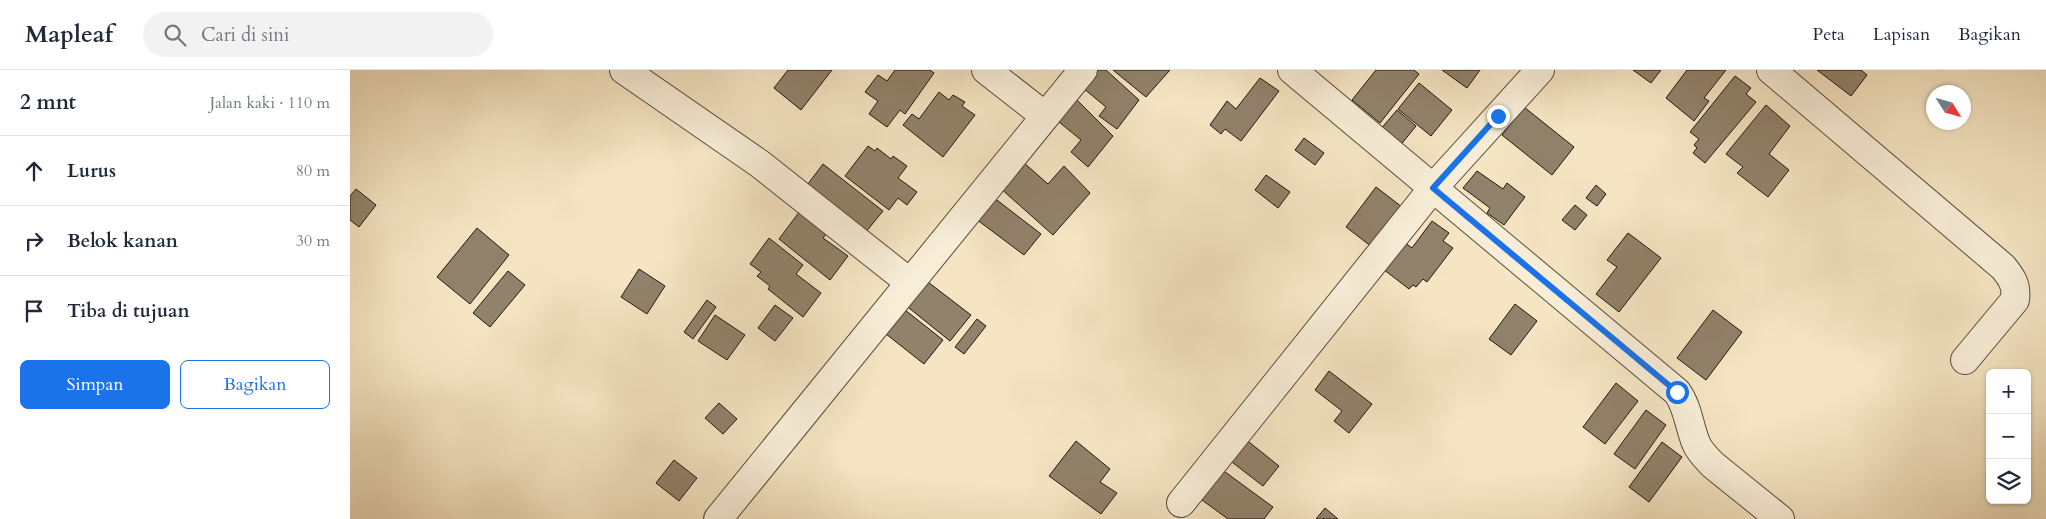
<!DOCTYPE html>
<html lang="id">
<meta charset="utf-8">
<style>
:root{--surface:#fff;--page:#f2f2f3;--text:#1f2937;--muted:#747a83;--line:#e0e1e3;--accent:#1a73e8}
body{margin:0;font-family:Cardo,serif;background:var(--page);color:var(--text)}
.controls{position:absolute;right:15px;bottom:15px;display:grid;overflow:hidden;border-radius:8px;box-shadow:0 1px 4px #0004}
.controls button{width:45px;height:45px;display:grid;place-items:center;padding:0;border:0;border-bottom:1px solid var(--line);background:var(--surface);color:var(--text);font:25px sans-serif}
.compass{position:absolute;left:1576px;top:15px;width:45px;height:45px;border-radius:50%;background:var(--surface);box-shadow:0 1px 4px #0004;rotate:127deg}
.stop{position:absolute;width:15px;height:15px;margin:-11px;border:4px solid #1a73e8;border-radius:50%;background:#fff}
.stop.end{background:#1a73e8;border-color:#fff;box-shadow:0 1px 5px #0008}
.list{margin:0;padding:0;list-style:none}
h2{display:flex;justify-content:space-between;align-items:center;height:65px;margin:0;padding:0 20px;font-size:21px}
h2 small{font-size:16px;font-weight:400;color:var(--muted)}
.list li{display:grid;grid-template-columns:32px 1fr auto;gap:15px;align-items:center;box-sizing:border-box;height:70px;padding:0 20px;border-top:1px solid var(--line)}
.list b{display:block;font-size:19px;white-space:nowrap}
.list em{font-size:16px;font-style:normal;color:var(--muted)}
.actions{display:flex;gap:10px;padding:15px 20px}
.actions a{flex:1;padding:11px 0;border:1px solid var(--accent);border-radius:8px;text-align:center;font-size:18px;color:var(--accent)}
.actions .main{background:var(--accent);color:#fff}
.icon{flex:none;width:28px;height:28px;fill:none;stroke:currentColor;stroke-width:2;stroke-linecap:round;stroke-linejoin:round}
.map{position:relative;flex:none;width:1696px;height:449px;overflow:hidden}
header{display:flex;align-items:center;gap:30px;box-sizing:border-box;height:70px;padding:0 25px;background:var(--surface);border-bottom:1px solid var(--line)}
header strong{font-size:24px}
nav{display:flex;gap:28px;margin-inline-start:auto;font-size:18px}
.search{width:350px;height:45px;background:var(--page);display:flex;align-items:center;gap:12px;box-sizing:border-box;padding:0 18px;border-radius:28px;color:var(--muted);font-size:19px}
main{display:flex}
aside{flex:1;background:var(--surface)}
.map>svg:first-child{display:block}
</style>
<header>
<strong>Mapleaf</strong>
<div class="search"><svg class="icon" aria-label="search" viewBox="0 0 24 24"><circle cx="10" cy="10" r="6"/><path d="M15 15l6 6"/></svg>Cari di sini</div>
<nav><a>Peta</a><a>Lapisan</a><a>Bagikan</a></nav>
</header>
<main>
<aside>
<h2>2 mnt<small>Jalan kaki · 110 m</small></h2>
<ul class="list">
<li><svg class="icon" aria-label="ahead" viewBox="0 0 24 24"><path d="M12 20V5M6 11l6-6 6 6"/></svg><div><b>Lurus</b></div><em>80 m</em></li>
<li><svg class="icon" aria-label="right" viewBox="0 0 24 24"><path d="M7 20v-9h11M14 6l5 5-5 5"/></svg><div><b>Belok kanan</b></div><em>30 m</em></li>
<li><svg class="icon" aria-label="arrive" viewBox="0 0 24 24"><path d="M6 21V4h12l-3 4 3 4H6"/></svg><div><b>Tiba di tujuan</b></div></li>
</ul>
<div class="actions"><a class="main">Simpan</a><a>Bagikan</a></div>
</aside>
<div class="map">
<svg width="1696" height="449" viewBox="0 0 1696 449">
<rect width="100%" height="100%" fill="#f5e5c3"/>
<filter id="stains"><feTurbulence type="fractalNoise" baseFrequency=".004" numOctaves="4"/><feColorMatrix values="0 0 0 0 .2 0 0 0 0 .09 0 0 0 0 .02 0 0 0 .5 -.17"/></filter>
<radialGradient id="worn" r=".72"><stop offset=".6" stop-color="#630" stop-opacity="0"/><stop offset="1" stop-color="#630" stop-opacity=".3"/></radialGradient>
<!-- building -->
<g fill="#91826b" stroke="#25160c">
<path d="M438,0H482L451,40L424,18Z"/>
<path d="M545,0H580L584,3L555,44L550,40L537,57L519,44L528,31L515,22L528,5L537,11Z"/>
<path d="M738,0H756L789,30L767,59L749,46L756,37L727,13Z"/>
<path d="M763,0H820L796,27Z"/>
<path d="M1026,0H1064L1069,4L1030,53L1002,30Z"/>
<path d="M1092,0H1130L1117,18Z"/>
<path d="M1283,0H1311L1301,13Z"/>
<path d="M1337,0H1376L1354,28L1359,31L1344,51L1316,28Z"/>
<path d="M1467,0H1511L1517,5L1501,26Z"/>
<path d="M1385,6L1401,18L1396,24L1406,32L1355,93L1343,83L1347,78L1344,75L1349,69L1340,62Z"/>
<path d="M910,8L929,21L891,71L875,59L871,64L860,55L877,31L886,39Z"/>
<path d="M1069,13L1102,40L1081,66L1048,39Z"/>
<path d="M589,22L599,30L603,25L615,32L612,36L625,45L593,87L553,55L562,44L569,49Z"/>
<path d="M722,25L763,66L738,97L721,82L731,70L703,47Z"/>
<path d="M1416,35L1440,56L1419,84L1439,100L1418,127L1387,103L1393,97L1376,84Z"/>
<path d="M1174,37L1224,77L1202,105L1152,65Z"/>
<path d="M1047,40L1066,56L1049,77L1029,61Z"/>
<path d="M954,68L974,83L965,95L945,80Z"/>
<path d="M518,76L525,81L527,78L541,89L543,86L557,96L548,108L567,122L557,135L548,128L539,140L495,106Z"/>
<path d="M673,92L698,114L714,96L740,123L703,165L649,117Z"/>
<path d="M473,94L533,141L515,163L451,123Z"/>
<path d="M1127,101L1153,119L1157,113L1175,127L1154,155L1137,143L1140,138L1113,118Z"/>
<path d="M916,105L940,122L928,138L905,120Z"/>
<path d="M1246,115L1256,124L1247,136L1236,128Z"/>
<path d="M1026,117L1052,137L1022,177L996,157Z"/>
<path d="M6,119L26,135L9,157L0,150V126Z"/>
<path d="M639,124L691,164L674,185L622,146Z"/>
<path d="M1225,135L1237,145L1225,160L1212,150Z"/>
<path d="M453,137L480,159L473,168L498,186L480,210L429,169Z"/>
<path d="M1082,151L1099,163L1093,171L1103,178L1077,212L1073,209L1066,217L1063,215L1059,219L1033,199L1054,172L1062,178Z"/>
<path d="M127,158L159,185L120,234L87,207Z"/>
<path d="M1278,163L1311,188L1269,242L1246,224L1267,197L1257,190Z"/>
<path d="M419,168L453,195L446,204L471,223L453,247L418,219L420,216L407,206L411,202L400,194Z"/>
<path d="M289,199L315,216L297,244L271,227Z"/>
<path d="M158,201L175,215L140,257L123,243Z"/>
<path d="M574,209L621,245L600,271L554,234Z"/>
<path d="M357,230L366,237L343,269L334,262Z"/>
<path d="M1165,234L1187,251L1161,285L1139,269Z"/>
<path d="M425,235L443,248L425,271L408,258Z"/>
<path d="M550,236L593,270L574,294L531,260Z"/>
<path d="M1363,240L1392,262L1356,310L1327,288Z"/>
<path d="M365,245L395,265L377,290L348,271Z"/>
<path d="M627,249L636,256L614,284L605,277Z"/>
<path d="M979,301L1022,334L999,363L984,351L992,341L965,320Z"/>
<path d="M1266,313L1288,331L1255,374L1233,357Z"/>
<path d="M369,333L387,349L373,364L355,348Z"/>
<path d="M1296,340L1316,355L1285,399L1264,384Z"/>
<path d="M894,368L929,396L913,416L878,389Z"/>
<path d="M726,371L760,399L750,412L767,423L751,444L699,406Z"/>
<path d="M1312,372L1332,387L1299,432L1279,417Z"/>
<path d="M324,390L347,408L329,431L306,413Z"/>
<path d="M867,396L923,437L914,449H878L845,425Z"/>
<path d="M975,438L988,449H966Z"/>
</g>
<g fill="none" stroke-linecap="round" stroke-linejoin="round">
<defs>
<g id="minor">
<path d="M274,0L410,94L559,212"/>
<path d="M636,0L695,46"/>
<path d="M942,0L1327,322C1338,337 1339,356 1346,373C1349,381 1357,389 1363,395L1430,449"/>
<path d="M1421,0L1653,197C1662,208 1667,215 1665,230L1615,290"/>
<path d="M831,433L1083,118L1190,0"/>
<path d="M368,449L733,0"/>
</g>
</defs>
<!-- minor casing -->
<use href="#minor" stroke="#594a3a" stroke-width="30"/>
<!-- minor -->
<use href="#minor" stroke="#f8eed8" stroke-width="28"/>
</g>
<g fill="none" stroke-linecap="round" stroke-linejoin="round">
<!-- route -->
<path stroke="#1a73e8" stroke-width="6" d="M1148,46L1083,118L1327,322"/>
</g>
<rect width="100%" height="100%" filter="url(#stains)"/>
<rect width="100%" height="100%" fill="url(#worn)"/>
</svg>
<div class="controls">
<button>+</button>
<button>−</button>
<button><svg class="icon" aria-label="layers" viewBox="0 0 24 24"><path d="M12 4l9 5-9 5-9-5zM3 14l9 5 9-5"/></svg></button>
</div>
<svg class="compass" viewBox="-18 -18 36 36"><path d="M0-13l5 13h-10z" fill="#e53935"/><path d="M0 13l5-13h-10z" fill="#747a83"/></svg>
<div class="stop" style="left:1327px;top:322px"></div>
<div class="stop end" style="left:1148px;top:46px"></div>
</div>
</main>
